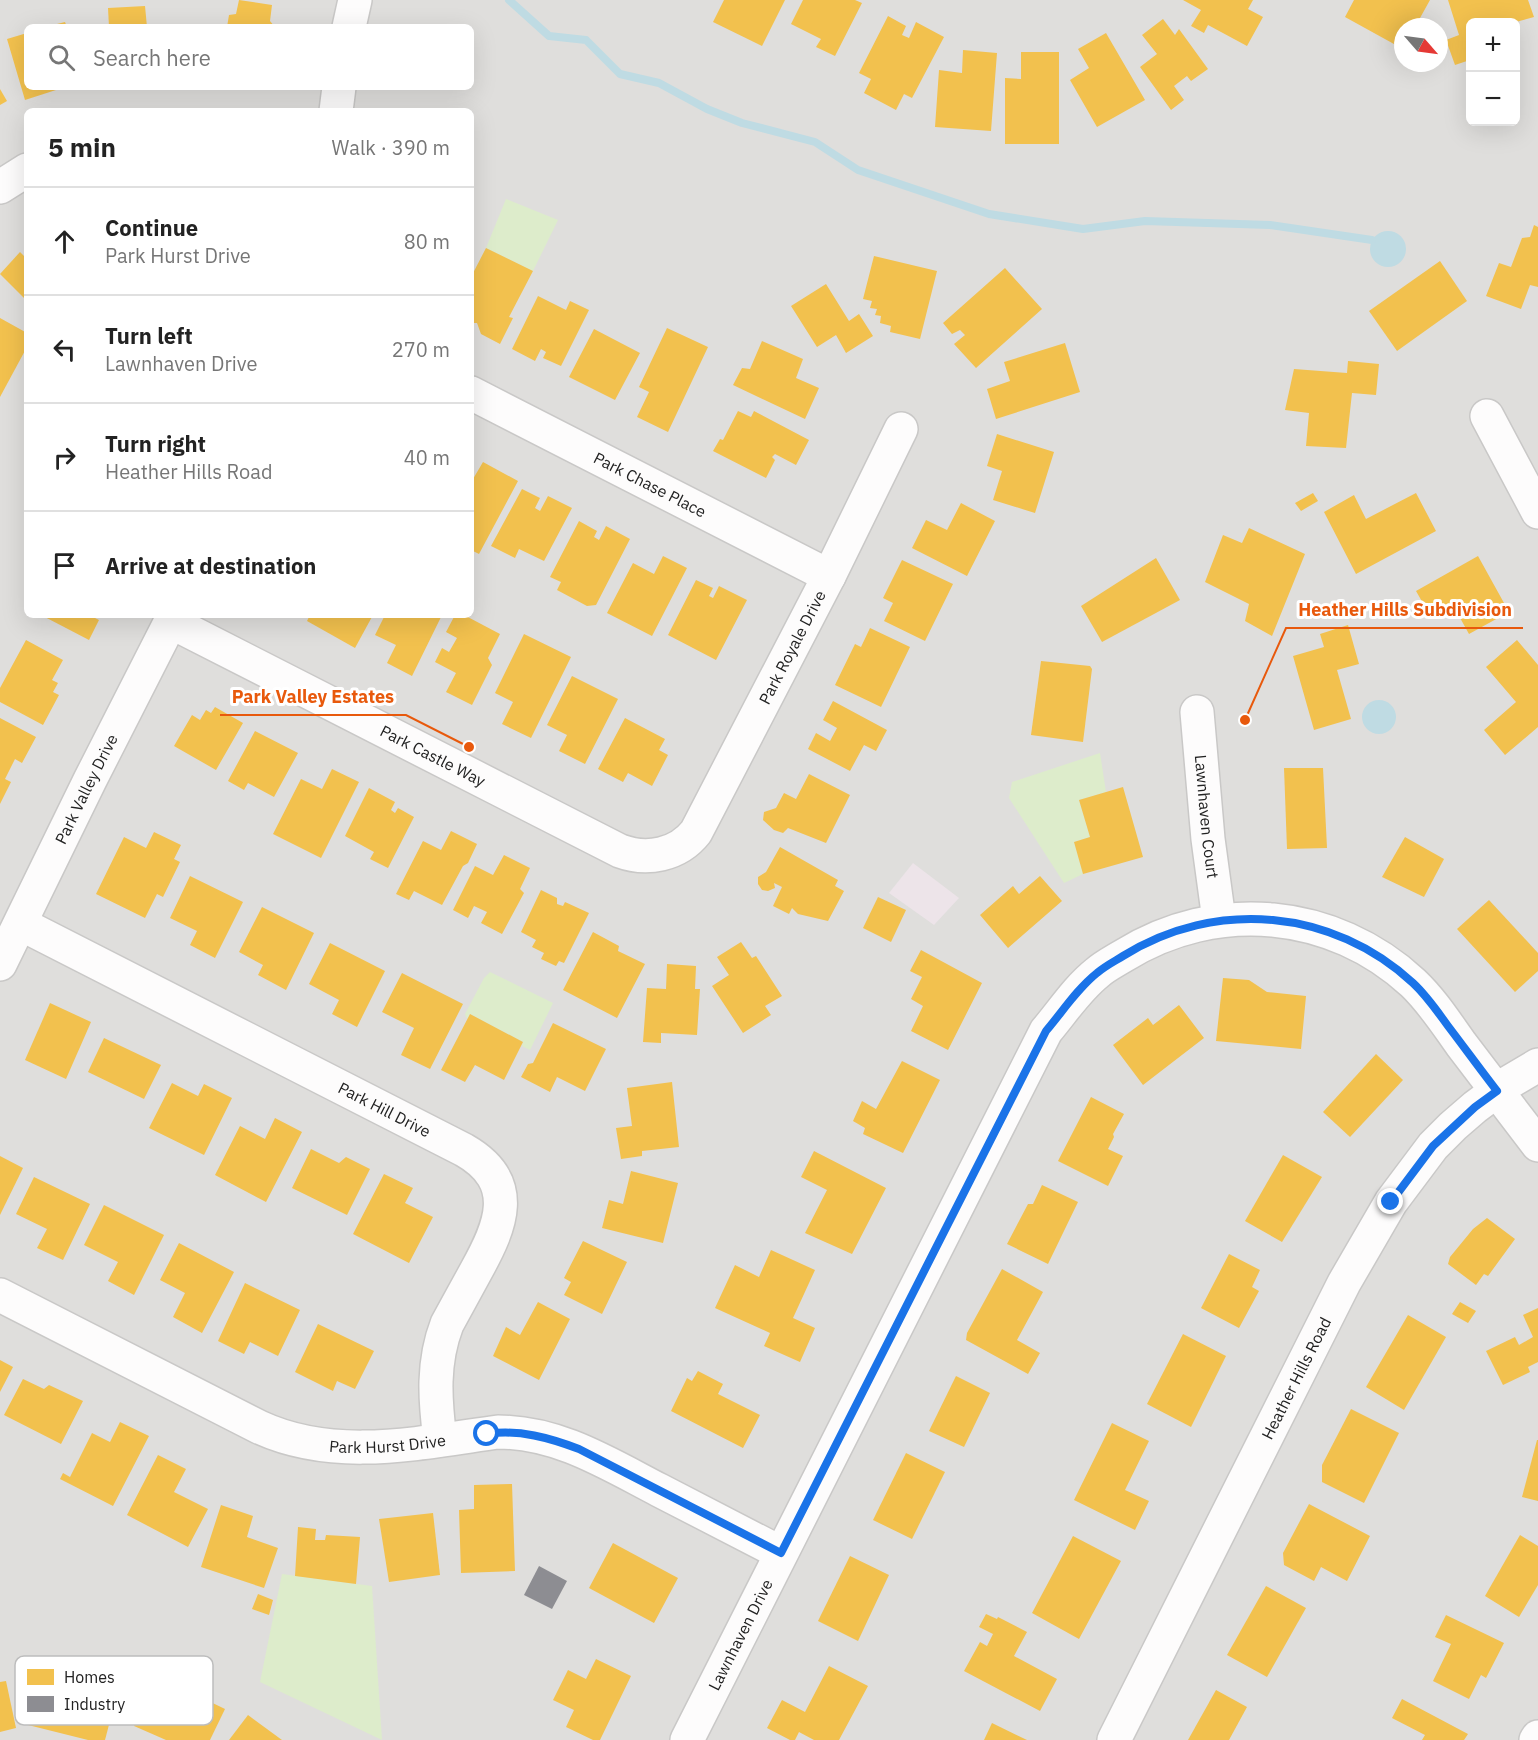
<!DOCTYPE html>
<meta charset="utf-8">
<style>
:root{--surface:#fff;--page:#f2f2f2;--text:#222;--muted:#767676;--line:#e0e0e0}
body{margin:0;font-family:"IBM Plex Sans",sans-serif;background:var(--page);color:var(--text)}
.controls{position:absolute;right:18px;top:18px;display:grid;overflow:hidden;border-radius:9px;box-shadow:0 6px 24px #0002}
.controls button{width:54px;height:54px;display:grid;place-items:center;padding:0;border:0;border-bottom:2px solid var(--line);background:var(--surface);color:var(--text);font:30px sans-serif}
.compass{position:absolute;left:1394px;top:18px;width:54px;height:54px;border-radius:50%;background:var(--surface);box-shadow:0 6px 24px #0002;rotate:118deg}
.stop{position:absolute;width:18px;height:18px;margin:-14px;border:4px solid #1a73e8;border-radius:50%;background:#fff}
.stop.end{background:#1a73e8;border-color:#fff;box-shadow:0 2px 6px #0008}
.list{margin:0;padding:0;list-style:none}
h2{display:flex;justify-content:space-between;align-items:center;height:78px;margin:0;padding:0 24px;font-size:26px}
h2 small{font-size:20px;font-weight:400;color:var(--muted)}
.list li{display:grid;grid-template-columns:39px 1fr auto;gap:18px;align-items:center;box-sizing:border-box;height:108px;padding:0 24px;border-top:2px solid var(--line)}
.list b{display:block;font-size:22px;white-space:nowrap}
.list p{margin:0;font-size:20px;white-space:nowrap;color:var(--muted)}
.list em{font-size:20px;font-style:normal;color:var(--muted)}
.icon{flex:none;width:33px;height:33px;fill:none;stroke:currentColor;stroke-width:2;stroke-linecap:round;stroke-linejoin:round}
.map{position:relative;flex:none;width:1538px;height:1740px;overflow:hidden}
.search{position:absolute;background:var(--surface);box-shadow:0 6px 24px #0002;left:24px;top:24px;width:450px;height:66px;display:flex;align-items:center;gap:15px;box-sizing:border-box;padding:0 21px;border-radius:9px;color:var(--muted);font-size:22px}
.panel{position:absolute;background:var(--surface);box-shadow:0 6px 24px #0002;left:24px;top:108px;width:450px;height:510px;border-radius:9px}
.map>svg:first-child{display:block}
</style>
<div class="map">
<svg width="1538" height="1740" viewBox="0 0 1538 1740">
<rect width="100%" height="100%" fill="#f0eeeb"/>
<!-- residential -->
<path fill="#dfdedc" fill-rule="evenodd" d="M0,0H1538V1740H0ZM1470,22H1516V122H1470ZM27,27H471V87H27ZM1403,27H1439V63H1403ZM27,111H471V615H27Z"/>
<!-- industrial -->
<path fill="#ede4e9" d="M913,863L959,898L934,925L889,893Z"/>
<!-- grass -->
<g fill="#ddeccb">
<path d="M506,199L558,220L533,271L486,248Z"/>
<path d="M1100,753L1106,792L1079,800L1090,837L1074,842L1083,874L1064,883L1009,798L1012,782Z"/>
<path d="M490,972L553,1003L530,1050L522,1046L523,1042L470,1014L467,1019L465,1014L484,978Z"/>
<path d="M282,1574L372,1586L382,1740L260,1682Z"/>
</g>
<!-- water -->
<g fill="#bfdbe3">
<circle cx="1388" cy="249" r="18"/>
<circle cx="1379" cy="717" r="17"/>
</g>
<!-- homes -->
<g fill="#f2c14e">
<path d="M239,0L272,5L270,21L275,27H227L229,15L236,14Z"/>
<path d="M724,0H785L762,46L713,22Z"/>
<path d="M803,0H855L862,3L835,56L816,47L821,39L791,24Z"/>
<path d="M1183,0H1253L1248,9L1263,17L1247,46L1208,25L1204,33L1191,26L1201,10Z"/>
<path d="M1354,0H1430L1415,27H1403V49L1345,17Z"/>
<path d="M1448,0H1528L1534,17L1516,22H1470V60L1455,65L1446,40L1459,35Z"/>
<path d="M145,6L147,27H109L108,8Z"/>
<path d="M888,16L906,26L902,35L909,38L916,22L944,37L912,98L904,94L896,110L864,93L871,79L859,73Z"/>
<path d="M1163,19L1175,35L1179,29L1208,69L1191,81L1187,76L1174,86L1184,100L1171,110L1140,67L1157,54L1142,35Z"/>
<path d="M65,22L67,27H49V26Z"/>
<path d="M27,33V87H55L56,90L25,100L7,39Z"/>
<path d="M1106,33L1145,100L1097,127L1070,80L1089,68L1078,49Z"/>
<path d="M963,50L997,53L991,131L935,127L939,70L962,73Z"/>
<path d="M1021,52H1059V144H1005V78L1021,79Z"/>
<path d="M0,89L7,101L0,105Z"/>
<path d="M1534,225L1538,227V287L1530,285L1521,309L1486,296L1499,263L1511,267L1522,238L1530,237Z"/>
<path d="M486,248L533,271L509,317L513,318L500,344L481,334L477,323H471V312L474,307L471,305V277Z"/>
<path d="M20,252L27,259V301L0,274Z"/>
<path d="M874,256L937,271L920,339L890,332L891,326L880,323L881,316L875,315L877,309L870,308L872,301L863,299Z"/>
<path d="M1440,261L1467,301L1397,351L1369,311Z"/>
<path d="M1005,268L1042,309L976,368L954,344L965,335L960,330L952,334L943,323Z"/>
<path d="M826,284L849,321L859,314L873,336L846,353L836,335L817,347L791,306Z"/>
<path d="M538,296L566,310L570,301L589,310L561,366L543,358L546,352L541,349L535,361L512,349Z"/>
<path d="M0,318L27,333V347L0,397Z"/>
<path d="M667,328L708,347L668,432L637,417L649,392L639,387Z"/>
<path d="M594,329L640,353L615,400L569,377Z"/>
<path d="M762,341L803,359L796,378L819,388L805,419L733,385L742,368L750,369Z"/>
<path d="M1065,343L1080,392L996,419L987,389L1010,381L1004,362Z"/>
<path d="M1348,361L1379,364L1376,395L1352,393L1346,448L1306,446L1309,413L1285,410L1294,369L1347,373Z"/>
<path d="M738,411L751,417L754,411L809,440L796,465L775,454L772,457L775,460L766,478L713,451L720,439L723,440Z"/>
<path d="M997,434L1054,452L1035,513L993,500L1002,471L987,466Z"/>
<path d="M483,462L518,481L479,554L471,550V478L473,479Z"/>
<path d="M522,489L540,498L535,508L540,511L548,496L572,508L544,561L519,549L515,558L491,546Z"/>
<path d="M1313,493L1318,501L1301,511L1295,503Z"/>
<path d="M1416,493L1436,531L1356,574L1324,512L1354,495L1366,519Z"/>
<path d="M961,503L995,521L967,576L912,548L926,520L947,530Z"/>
<path d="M579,521L597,531L594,537L599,540L606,526L630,539L596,605L587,606L557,590L561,582L550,577Z"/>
<path d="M1249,528L1305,554L1272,636L1245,621L1249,604L1205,582L1223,535L1242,543Z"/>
<path d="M663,556L687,568L652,636L607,613L633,563L654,574Z"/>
<path d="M1478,556L1509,612L1469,634L1454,607L1432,619L1416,591Z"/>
<path d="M1156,558L1180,600L1102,642L1081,606Z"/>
<path d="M902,560L953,584L925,641L884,621L893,603L883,598Z"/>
<path d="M696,580L713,588L709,596L713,598L719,586L747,600L716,660L668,635Z"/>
<path d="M41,615H89L99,620L89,640Z"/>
<path d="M310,615H373L355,648L307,621Z"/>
<path d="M385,615H442L412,676L387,663L396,645L375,635Z"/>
<path d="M455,615H464L500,634L488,658L492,665L472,705L446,692L456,673L435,662L442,648L449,652L457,638L446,632Z"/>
<path d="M1348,625L1359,664L1337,670L1351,719L1314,730L1293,656L1324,647L1320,634Z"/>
<path d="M870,628L910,647L881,707L835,685L855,644L861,647Z"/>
<path d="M524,634L571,657L531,738L502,724L513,702L495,693Z"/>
<path d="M26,640L63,660L52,680L58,683L53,692L59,695L43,725L0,702V688Z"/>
<path d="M1517,640L1538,665V727L1505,755L1484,730L1516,702L1486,667Z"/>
<path d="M1041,661L1090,666L1092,669L1083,742L1031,735Z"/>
<path d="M572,676L618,699L585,764L559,751L567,735L547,725Z"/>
<path d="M833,701L887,730L876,751L864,745L850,771L808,749L816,733L830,741L837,728L823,720Z"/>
<path d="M215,707L243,723L216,770L174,746L192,715L200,720L206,710L211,713Z"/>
<path d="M0,718L36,737L22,763L15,759L5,779L11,782L0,804Z"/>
<path d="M625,718L665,739L659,750L668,755L652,786L628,773L623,782L598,769Z"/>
<path d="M255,731L298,753L274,797L248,783L244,790L228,781Z"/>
<path d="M1284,768H1323L1327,848L1287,849Z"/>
<path d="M332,769L359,782L321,858L273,834L301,779L322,789Z"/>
<path d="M809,774L850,795L826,843L788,828L783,833L774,830L763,820L764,812L776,808L784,793L796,799Z"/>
<path d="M1123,787L1143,857L1083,874L1074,842L1090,837L1079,800Z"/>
<path d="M369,788L395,802L391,810L395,813L398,808L414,817L388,868L370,859L374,852L345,836Z"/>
<path d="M451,831L477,844L468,863L463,866L442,905L414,891L409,900L396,894L423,841L441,850Z"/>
<path d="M154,832L181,845L174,859L180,862L163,897L157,894L145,918L96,894L124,837L146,848Z"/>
<path d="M1405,837L1444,859L1424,897L1382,877Z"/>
<path d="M780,847L838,880L835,886L844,891L828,921L798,914L792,908L789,914L773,906L782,887L774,883L775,888L768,891L762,890L758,884V877L766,872Z"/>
<path d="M504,855L530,868L520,889L524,893L502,934L481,923L487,912L474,906L468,918L453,910L475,866L493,875Z"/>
<path d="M190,876L243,902L215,958L190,945L197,931L170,918Z"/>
<path d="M1040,876L1062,901L1008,948L980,915L1013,886L1019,894Z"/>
<path d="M541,890L557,898V904L563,906L565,902L589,913L564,963L559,961L556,966L541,959L544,953L532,947L536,940L521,932Z"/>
<path d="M878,897L906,910L891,942L863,928Z"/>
<path d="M1489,900L1538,953V971L1515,992L1457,929Z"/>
<path d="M262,907L314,933L286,990L258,975L263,965L239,952Z"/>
<path d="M593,932L619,946L618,951L645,964L617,1018L563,990Z"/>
<path d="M741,942L752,958L756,956L782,996L765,1006L771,1015L743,1033L712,986L729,975L717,957Z"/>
<path d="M330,943L385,971L357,1027L332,1014L339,1000L309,984Z"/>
<path d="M921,950L982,983L948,1050L911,1031L923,1006L911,999L922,977L910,971Z"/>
<path d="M667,964L696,966L695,989H700L697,1035L661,1033V1043L643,1042L647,988L666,989Z"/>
<path d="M402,973L463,1004L430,1069L401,1055L414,1028L382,1012Z"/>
<path d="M1223,978L1249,980L1267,992L1306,996L1301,1049L1216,1041Z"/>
<path d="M50,1003L91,1022L66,1079L25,1060Z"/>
<path d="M1179,1005L1204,1038L1143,1085L1113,1045L1148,1018L1153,1025Z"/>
<path d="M470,1014L523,1042L504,1080L475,1065L465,1082L441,1070Z"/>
<path d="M553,1023L606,1049L585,1091L557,1077L550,1092L521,1077L528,1064L533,1063Z"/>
<path d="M104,1038L161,1065L144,1099L88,1072Z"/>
<path d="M1376,1054L1403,1080L1350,1137L1323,1112Z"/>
<path d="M902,1061L940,1080L903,1153L863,1134L865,1128L853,1121L862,1101L876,1109Z"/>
<path d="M672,1082L679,1147L642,1151V1156L621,1159L616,1128L632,1126L627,1088Z"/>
<path d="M172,1083L198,1096L204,1084L232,1098L204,1155L149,1128Z"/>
<path d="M1091,1097L1124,1114L1113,1134L1114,1137L1108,1149L1123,1156L1108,1186L1058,1161Z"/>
<path d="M275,1118L302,1132L266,1202L215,1175L240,1126L265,1139Z"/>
<path d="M311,1149L339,1163L346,1157L370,1169L347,1215L292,1188Z"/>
<path d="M814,1151L886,1188L852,1254L805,1233L827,1190L801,1177Z"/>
<path d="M1283,1155L1322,1177L1282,1242L1245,1221Z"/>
<path d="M0,1156L23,1168L0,1215Z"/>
<path d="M631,1171L678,1183L663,1243L602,1228L609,1200L623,1204Z"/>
<path d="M384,1174L413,1188L405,1203L433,1217L409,1263L353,1234Z"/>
<path d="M34,1177L90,1204L63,1260L37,1248L47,1229L16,1214Z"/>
<path d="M1042,1185L1078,1202L1048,1264L1007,1244L1028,1204H1033Z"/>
<path d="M104,1205L164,1235L134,1295L108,1281L118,1262L84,1245Z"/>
<path d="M1487,1218L1515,1239L1488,1276L1484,1274L1476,1285L1448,1264L1450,1257L1473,1229Z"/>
<path d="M583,1241L627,1262L602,1314L564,1295L571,1282L564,1278Z"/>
<path d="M179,1243L234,1272L202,1333L173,1317L185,1293L160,1280Z"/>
<path d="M771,1250L815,1270L793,1318L815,1328L800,1362L764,1346L770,1333L715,1308L735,1265L759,1277Z"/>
<path d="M1229,1254L1260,1270L1252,1287L1259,1291L1239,1328L1201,1308Z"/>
<path d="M1002,1269L1043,1292L1017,1340L1040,1353L1028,1374L966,1340L967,1333Z"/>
<path d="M245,1283L300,1310L278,1356L250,1342L244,1354L218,1341Z"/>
<path d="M538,1302L570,1319L539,1380L493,1356L506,1327L520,1335Z"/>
<path d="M1460,1302L1476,1311L1468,1323L1452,1314Z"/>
<path d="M1538,1308V1362L1528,1367L1530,1372L1503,1385L1486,1351L1515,1337L1519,1345L1533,1337L1523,1315Z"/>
<path d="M1408,1315L1446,1337L1404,1410L1366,1387Z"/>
<path d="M318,1324L374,1351L355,1389L337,1381L333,1391L295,1372Z"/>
<path d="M1183,1334L1226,1356L1191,1427L1147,1404Z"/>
<path d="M0,1360L13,1367L0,1392Z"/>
<path d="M698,1371L723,1384L718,1394L760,1415L743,1448L671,1411L687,1378L692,1381Z"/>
<path d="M956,1376L990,1393L964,1447L929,1431Z"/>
<path d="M23,1379L44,1389L49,1385L83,1401L61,1444L4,1415Z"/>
<path d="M1351,1409L1399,1433L1364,1503L1322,1482V1465Z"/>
<path d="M120,1422L149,1436L113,1506L60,1479L63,1473L70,1477L92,1433L110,1442Z"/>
<path d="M1112,1423L1149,1441L1125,1490L1149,1501L1135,1530L1074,1500Z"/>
<path d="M1537,1440H1538V1501L1522,1497Z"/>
<path d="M906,1453L945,1472L912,1539L873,1520Z"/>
<path d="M158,1455L186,1469L174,1492L208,1509L188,1547L127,1515Z"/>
<path d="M512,1484L515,1571L461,1573L459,1510L474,1509V1485Z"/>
<path d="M1309,1504L1370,1536L1347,1581L1321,1567L1314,1581L1284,1565L1283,1553Z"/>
<path d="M221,1505L253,1516L247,1537L278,1548L264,1588L201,1567Z"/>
<path d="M433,1513L440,1575L389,1582L379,1519Z"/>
<path d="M298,1527L316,1529L315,1540H325L326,1535L360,1537L356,1584L295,1576Z"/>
<path d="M1520,1535L1538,1546V1585L1519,1617L1485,1596Z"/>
<path d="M1073,1536L1121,1561L1079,1639L1032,1613Z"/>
<path d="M613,1543L678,1578L654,1623L589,1588Z"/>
<path d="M850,1556L889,1575L858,1641L818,1621Z"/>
<path d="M1266,1586L1306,1608L1267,1677L1227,1655Z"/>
<path d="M258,1594L273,1600L269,1615L252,1609Z"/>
<path d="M986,1614L997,1619L998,1617L1027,1632L1014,1656L1057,1679L1040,1711L964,1671L980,1642L987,1646L993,1634L979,1627Z"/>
<path d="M1446,1615L1504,1643L1486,1678L1481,1675L1469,1699L1433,1681L1451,1644L1435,1637Z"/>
<path d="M596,1659L631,1676L600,1740H593L566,1727L574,1710L553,1700L568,1670L586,1679Z"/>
<path d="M829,1666L868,1686L839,1740H814L799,1732L795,1740H790L767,1728L782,1700L805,1712Z"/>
<path d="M157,1676L225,1709L210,1740H166L134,1726Z"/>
<path d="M40,1679L116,1698L105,1740H88L28,1725Z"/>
<path d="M6,1681L16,1728L0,1732V1682Z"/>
<path d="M1216,1690L1247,1707L1229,1740H1188Z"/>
<path d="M1402,1699L1468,1734L1464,1740H1422L1425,1735L1392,1718Z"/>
<path d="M248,1715L282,1740H229Z"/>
<path d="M992,1723L1027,1740H984Z"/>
</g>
<!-- industry -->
<path fill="#8d8d92" d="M539,1566L567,1581L552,1609L524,1595Z"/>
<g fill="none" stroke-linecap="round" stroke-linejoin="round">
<!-- stream -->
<path stroke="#bfdbe3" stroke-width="8" d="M509,0L549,36L586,40L620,74L659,83L707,109L742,123L815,142L858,170L989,214L1083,229L1145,221L1270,225L1372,240"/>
<defs>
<g id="minor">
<path d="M349,27L355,0"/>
<path d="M336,111L339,87"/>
<path d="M0,187L27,170"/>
<path id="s1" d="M471,393L829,576"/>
<path d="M1487,416L1538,512"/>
<path id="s2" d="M171,622L620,851C647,861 678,855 696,832L829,576L901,429"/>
<path id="s3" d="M1197,712L1208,839L1219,920"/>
<path id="s4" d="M21,924L464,1150C520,1182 501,1226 476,1271C466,1289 457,1306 447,1324C432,1363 435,1400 440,1440"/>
<path id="s5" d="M0,964L90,780L174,615"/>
<path id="s6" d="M0,1295L259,1427C334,1462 419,1443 498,1432C558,1432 607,1463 659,1490C700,1511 741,1532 781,1553"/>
<path id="s7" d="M687,1740L1046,1031C1063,1011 1077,989 1097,973C1105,966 1115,961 1123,956C1216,898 1333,909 1413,983C1432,1001 1446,1023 1461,1044C1487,1078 1513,1112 1538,1145"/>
<path id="s8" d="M1114,1740L1344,1283L1391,1202L1433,1146L1453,1126L1475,1107L1506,1084L1538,1065"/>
<path d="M1536,1740L1538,1737"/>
</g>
</defs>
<!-- minor casing -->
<use href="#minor" stroke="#c9c8c7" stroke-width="36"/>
<!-- minor -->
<use href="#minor" stroke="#fdfcfc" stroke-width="33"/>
</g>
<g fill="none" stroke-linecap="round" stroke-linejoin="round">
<!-- route -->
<path stroke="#1a73e8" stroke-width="8" d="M487,1434C519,1429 550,1438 579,1449L781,1553L1046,1031C1063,1011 1077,989 1097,973C1105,966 1115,961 1123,956C1216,898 1333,909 1413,983C1427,996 1437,1011 1448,1026C1464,1047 1480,1069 1497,1091L1475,1107L1433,1146L1391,1202"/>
</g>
<g text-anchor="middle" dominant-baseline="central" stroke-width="6" stroke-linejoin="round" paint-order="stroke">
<!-- street labels -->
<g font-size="16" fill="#222" stroke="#fff">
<text stroke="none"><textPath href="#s1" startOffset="201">Park Chase Place</textPath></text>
<text stroke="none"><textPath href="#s2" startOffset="796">Park Royale Drive</textPath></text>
<text stroke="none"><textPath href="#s2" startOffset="294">Park Castle Way</textPath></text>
<text stroke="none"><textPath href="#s5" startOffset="195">Park Valley Drive</textPath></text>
<text stroke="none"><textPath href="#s3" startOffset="105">Lawnhaven Court</textPath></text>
<text stroke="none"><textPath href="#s4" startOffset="408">Park Hill Drive</textPath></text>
<text stroke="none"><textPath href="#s8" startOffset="405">Heather Hills Road</textPath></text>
<text stroke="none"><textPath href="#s6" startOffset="422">Park Hurst Drive</textPath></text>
<text stroke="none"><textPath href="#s7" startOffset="118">Lawnhaven Drive</textPath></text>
</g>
</g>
<!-- legend -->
<rect x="15" y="1656" width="198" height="69" rx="9" fill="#fff" stroke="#bdbdbd" stroke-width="1.5"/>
<rect x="27" y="1669" width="27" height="16" fill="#f2c14e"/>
<rect x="27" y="1696" width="27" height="16" fill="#8d8d92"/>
<g font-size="16" fill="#222">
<text x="64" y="1683">Homes</text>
<text x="64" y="1710">Industry</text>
</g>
<!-- callouts -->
<path fill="none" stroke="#e8590c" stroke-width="2" d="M1245 720L1286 628H1523M469 747L406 715H220"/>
<g fill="#e8590c" stroke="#fff" stroke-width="2">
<circle cx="1245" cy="720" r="6"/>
<circle cx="469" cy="747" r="6"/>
</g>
<g font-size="18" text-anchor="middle" font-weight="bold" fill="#e8590c" stroke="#fff" stroke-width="6" stroke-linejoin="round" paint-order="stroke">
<text x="1405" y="616">Heather Hills Subdivision</text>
<text x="313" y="703">Park Valley Estates</text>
</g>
</svg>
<div class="controls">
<button>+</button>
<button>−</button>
</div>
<svg class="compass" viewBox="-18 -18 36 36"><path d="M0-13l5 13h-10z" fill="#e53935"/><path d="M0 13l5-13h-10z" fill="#767676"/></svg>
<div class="stop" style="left:487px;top:1434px"></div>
<div class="stop end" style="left:1391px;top:1202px"></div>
<div class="search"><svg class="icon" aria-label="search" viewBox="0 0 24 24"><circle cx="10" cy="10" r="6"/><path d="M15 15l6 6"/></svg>Search here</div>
<section class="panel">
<h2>5 min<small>Walk · 390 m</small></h2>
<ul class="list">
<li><svg class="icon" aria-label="ahead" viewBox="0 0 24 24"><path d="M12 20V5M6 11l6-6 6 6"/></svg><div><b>Continue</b><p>Park Hurst Drive</p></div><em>80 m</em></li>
<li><svg class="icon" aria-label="left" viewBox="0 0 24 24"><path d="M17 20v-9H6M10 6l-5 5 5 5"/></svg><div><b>Turn left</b><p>Lawnhaven Drive</p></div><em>270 m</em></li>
<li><svg class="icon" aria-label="right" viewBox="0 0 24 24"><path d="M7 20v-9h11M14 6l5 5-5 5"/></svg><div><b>Turn right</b><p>Heather Hills Road</p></div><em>40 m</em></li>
<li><svg class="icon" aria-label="arrive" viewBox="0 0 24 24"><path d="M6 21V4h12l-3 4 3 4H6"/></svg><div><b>Arrive at destination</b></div></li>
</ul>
</section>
</div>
